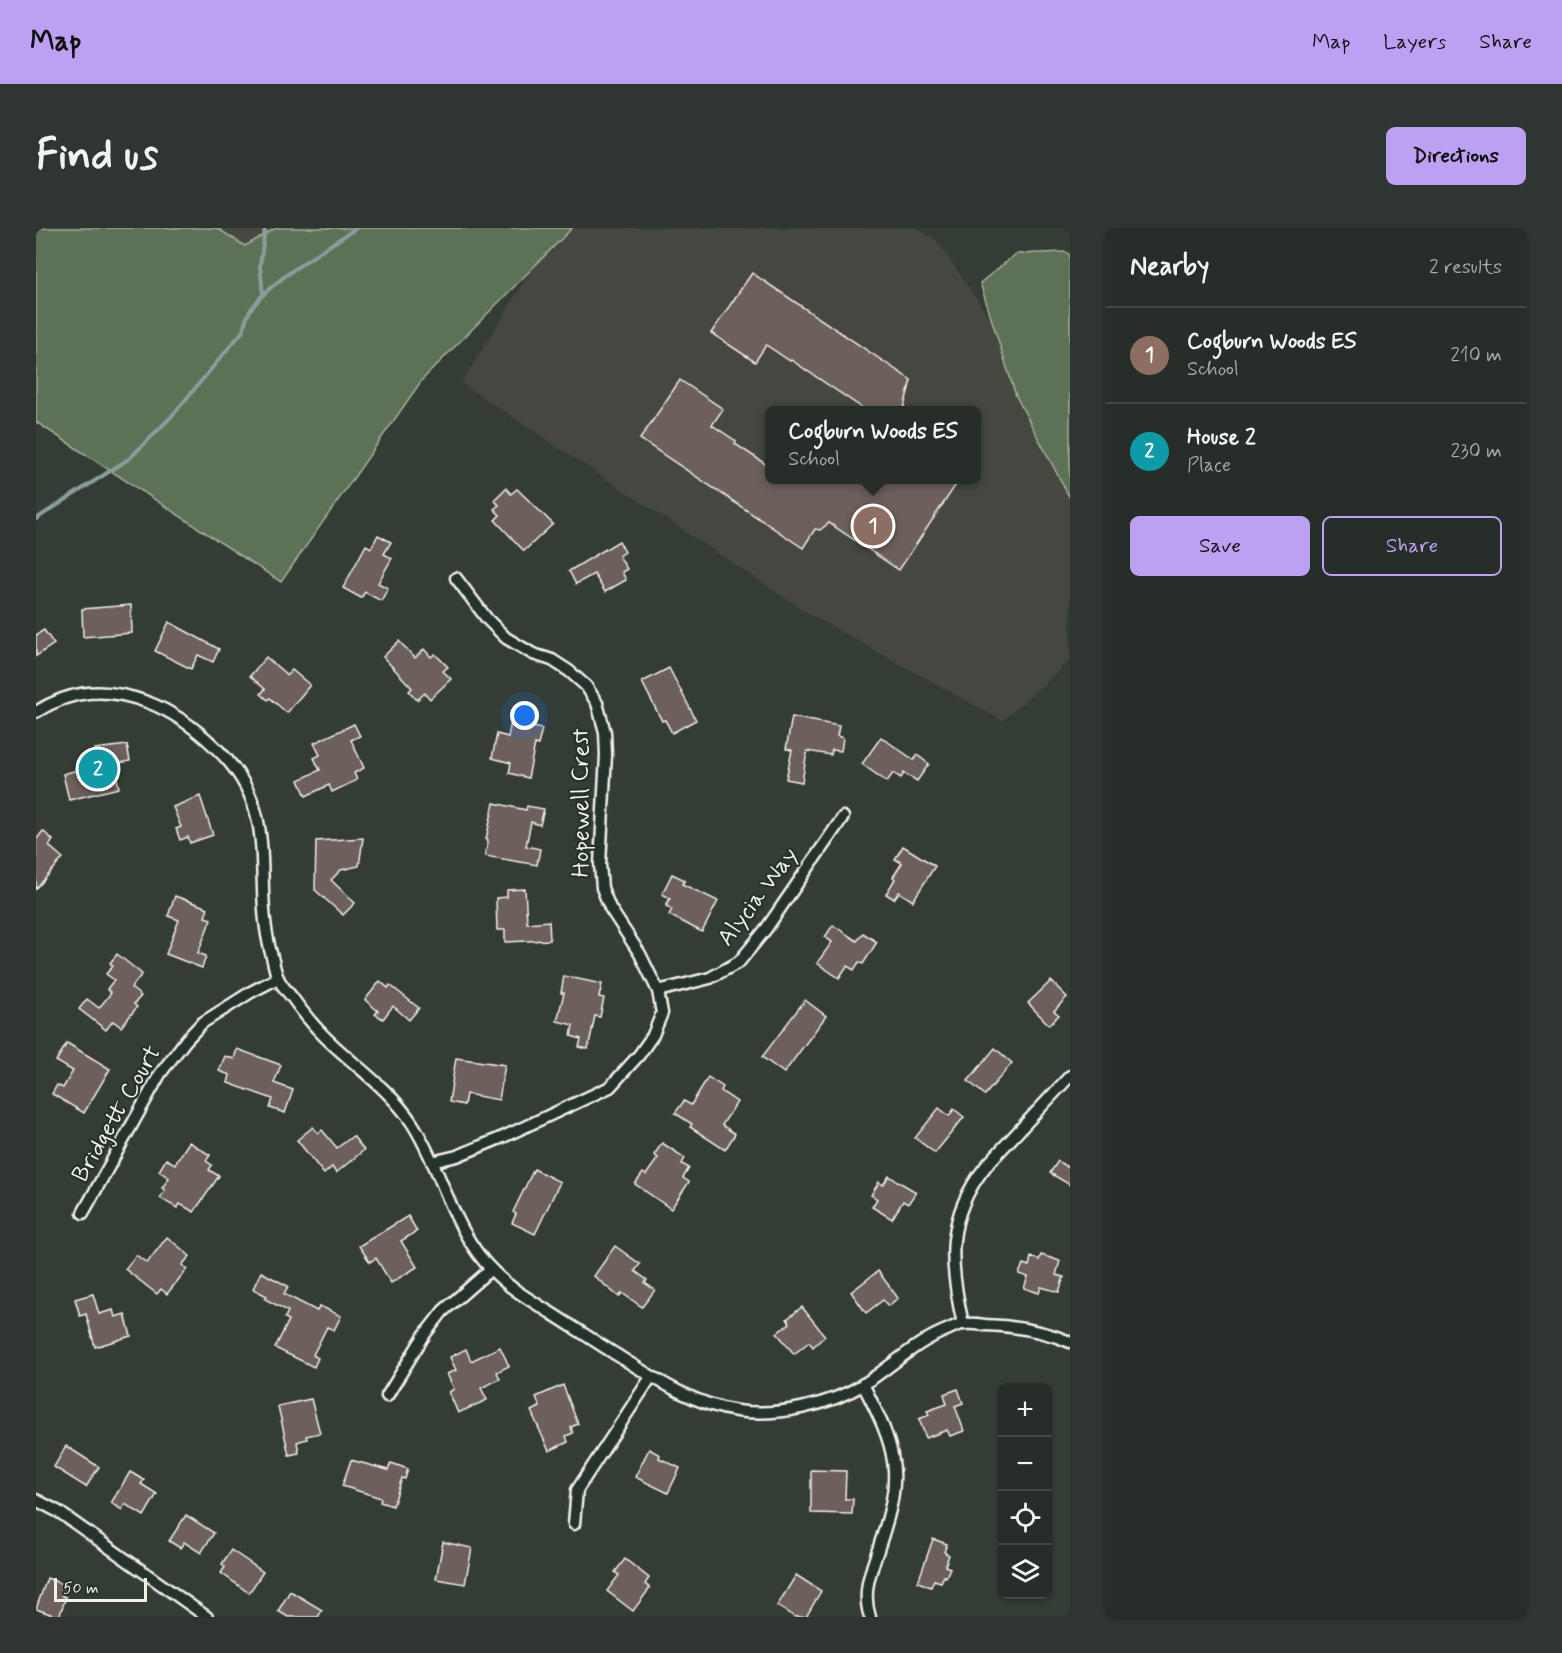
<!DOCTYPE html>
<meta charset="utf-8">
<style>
:root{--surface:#272d28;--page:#2f3530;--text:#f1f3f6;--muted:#a4a8a8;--line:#434945;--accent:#bca0f2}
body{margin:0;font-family:Mynerve,sans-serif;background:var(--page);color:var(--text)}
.controls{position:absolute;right:18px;bottom:18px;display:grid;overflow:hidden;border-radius:9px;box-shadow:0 2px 4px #0004}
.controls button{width:54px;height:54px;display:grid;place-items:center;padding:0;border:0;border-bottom:2px solid var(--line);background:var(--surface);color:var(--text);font:30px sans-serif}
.scale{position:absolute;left:18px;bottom:15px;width:93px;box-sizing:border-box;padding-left:6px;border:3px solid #f4f1e8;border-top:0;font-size:16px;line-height:21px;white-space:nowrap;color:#f4f1e8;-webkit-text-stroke:4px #26332d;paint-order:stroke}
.you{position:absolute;left:489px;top:488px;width:21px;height:21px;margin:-15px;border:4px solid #fff;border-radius:50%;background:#1a73e8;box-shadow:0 0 0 9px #1a73e833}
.badge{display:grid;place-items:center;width:39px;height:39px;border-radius:50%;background:var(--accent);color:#fff;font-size:20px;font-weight:700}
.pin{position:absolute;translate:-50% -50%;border:3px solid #fff;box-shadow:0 2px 6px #0006}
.popup{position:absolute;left:729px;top:178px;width:216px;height:78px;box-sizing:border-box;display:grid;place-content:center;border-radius:9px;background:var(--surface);filter:drop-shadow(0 2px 4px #0005);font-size:20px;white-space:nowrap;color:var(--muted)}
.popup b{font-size:22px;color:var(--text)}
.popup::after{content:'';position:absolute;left:50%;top:100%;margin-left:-12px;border:12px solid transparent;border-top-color:var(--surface)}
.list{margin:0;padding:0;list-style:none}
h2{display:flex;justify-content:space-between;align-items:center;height:78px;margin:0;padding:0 24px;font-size:26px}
h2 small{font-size:20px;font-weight:400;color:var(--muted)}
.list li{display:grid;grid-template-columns:39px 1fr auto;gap:18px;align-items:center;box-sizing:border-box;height:96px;padding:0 24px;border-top:2px solid var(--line)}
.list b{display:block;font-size:22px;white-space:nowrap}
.list p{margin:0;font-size:20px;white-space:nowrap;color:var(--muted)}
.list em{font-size:20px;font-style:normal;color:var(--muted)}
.actions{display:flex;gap:12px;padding:18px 24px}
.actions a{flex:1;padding:14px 0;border:2px solid var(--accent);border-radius:9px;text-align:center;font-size:21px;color:var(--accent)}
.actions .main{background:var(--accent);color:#111}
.icon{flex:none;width:33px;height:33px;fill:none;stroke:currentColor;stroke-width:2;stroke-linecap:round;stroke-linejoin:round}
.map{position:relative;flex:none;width:1034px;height:1389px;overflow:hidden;border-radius:9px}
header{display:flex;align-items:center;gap:36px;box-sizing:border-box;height:84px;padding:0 30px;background:var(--accent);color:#111}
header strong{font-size:28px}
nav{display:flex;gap:33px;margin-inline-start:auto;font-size:21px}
.intro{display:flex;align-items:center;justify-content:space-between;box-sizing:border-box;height:144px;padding:0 36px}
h1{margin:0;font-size:42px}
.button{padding:15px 27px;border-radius:9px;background:var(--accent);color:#111;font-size:21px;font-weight:700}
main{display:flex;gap:36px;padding:0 36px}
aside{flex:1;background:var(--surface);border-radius:9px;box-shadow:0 2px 4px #0004}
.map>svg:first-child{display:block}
</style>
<header>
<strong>Map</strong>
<nav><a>Map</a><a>Layers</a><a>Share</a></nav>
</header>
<div class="intro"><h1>Find us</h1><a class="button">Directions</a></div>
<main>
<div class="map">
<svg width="1034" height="1389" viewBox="0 0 1034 1389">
<rect width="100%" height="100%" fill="#343c36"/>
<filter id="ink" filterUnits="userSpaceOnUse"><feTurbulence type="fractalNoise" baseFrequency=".0167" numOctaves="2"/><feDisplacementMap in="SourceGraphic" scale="12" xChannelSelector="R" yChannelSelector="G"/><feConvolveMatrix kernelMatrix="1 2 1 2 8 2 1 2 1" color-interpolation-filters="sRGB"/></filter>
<g filter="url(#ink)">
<!-- built -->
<g fill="#454741" fill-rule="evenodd">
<path d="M180,0H240L209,18Z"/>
<path d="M522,0H881L902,14L1034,209V432L967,493L775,387L425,155ZM734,182H940V252H734Z"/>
</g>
<!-- green -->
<g fill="#5b7156" stroke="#a8b19f" stroke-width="1.5">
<path d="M0,0H181L209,18L240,0H536L386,152L245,354L0,194Z"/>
<path d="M1030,24L1034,27V270L980,168L944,55L980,26Z"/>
</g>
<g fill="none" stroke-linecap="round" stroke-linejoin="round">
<!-- stream -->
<g stroke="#8a9e9c" stroke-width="4">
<path d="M227,66L224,38L229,0"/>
<path d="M0,291L94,230L135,189L207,103C208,99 209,94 211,89C223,58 292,20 320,0"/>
</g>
</g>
<!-- building -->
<g fill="#6d605b" stroke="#f4f1e8" stroke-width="1.5">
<path d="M716,45L875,152L867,183H831L755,132L754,133L730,117L719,134L675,105Z"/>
<path d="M644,152L687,181L676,197L700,213L699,216L734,239V252H923L863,342L793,295L784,302L779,301L767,320L604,211Z"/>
<path d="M470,260L475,266L481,261L517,296L488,323L459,292L464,287L458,281L463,277L458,272Z"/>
<path d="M342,307L355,314L348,326L356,330L342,355L352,360L345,373L329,364L325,370L307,360L330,317L335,320Z"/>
<path d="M583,313L589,324L583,328L591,341L586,344L590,352L569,364L558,346L540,356L533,343Z"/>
<path d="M95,377L96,405L47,409L46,381Z"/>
<path d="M133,394L183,421L177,434L162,427L155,441L119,423Z"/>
<path d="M8,402L18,416L0,428V407Z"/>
<path d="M363,413L379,430L388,421L395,429L399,426L412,439L407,443L415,451L394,471L389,465L381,472L373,463L376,460L347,429Z"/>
<path d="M230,429L251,447L256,442L274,457L251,485L234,470L232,472L225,466L229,461L214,448Z"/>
<path d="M633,440L660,492L636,505L629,492L626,493L606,454Z"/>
<path d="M756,489L803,498L801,508L807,510L805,523L796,522L795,527L771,523L766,554L750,551L756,522L750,521Z"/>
<path d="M475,494L506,501L502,517L499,516L492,550L473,545L475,535L456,530L461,506L472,509Z"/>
<path d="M318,496L324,508L315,512L328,540L318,545L321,552L296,564L293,557L270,568L263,552L284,542L278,530L284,527L278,515Z"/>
<path d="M845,509L878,532L881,527L893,536L881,553L868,545L865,550L857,545L851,554L826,536Z"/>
<path d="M91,517L94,533L78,536L83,560L33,572L27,546L62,536L59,521Z"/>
<path d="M164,568L177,607L154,615L152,609L144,612L140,601L145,599L137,579Z"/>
<path d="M458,575L490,582L491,578L508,581L504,597L495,594L490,618L504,621L501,637L449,628L452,612L450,611Z"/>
<path d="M7,603L17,612L13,618L27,630L0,661V612Z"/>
<path d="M327,610L323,638L305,642L295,652L319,675L307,687L279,662L280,613Z"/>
<path d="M867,618L899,638L877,673L863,664L858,671L850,666L859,651L857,649L866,635L859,631Z"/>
<path d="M636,646L649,652L646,656L682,673L666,704L633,687L636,681L630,678L634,670L626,666Z"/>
<path d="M489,661L491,695L513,693L514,712L469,714V702H461L460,670L471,669V662Z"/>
<path d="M139,668L172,680L169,689L175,691L162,725L170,728L166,740L130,726L143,692L132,688Z"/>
<path d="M797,697L821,713L827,705L841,714L827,736L823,734L818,742L811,738L803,750L781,735L796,714L789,709Z"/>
<path d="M81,726L106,746L95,760L105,768L98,776L101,779L85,799L77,793L70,802L43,781L51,771L63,780L75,765L71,761L78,752L70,746L77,738L74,735Z"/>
<path d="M528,748L566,756L563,769L568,770L564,789L559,788L552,821L543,819L545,811L535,808L537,797L521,793L528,765H525Z"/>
<path d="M344,753L352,760L354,757L383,780L373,792L357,778L347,791L339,786L342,783L329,772Z"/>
<path d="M1015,753L1031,769L1018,783L1023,787L1013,797L992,775Z"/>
<path d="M769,772L790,788L748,845L726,829Z"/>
<path d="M31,815L74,841L48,885L16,866L21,857L27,860L37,843L20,833Z"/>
<path d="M959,820L976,835L949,867L932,853Z"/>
<path d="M201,821L245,837L238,855L257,862L249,885L234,880L237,871L192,855L194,847L183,843L189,828L198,831Z"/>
<path d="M420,830L469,837L463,872L430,866L428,877L413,874Z"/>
<path d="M672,849L687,859L685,863L701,874L686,897L699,906L689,922L654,899L656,896L639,885L648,873L655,877Z"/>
<path d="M903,880L913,888L918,881L928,889L899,925L879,910Z"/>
<path d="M277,899L282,905L286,902L301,920L317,908L328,922L300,945L296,939L288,946L261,912Z"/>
<path d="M153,914L174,927L170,933L176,937L173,942L183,948L158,984L144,976L141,980L124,970L129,962L126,960L133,950L123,943L130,931L139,936Z"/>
<path d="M626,915L649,930L646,936L653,940L647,950L653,954L635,981L599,956L607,945L610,947L622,930L618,927Z"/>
<path d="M1022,933L1034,941V957L1014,945Z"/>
<path d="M498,941L524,954L499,1006L476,995L480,986L477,984Z"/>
<path d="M853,948L880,964L872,976L867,973L856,991L836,979L841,971L835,967L843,954L847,957Z"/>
<path d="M372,988L381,1003L365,1013L381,1039L355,1055L340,1030L334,1034L323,1018Z"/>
<path d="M131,1009L154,1028L146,1037L151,1041L131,1066L125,1061L121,1066L89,1041L100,1027L111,1035Z"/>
<path d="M579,1018L604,1036L599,1043L611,1052L609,1055L619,1062L606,1079L586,1065L583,1069L558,1048Z"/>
<path d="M1005,1027L1024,1033L1020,1047L1028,1049L1023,1064L1005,1059L1003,1065L988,1060L992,1049L983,1046L987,1036L993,1038L995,1029L1003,1032Z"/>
<path d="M842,1043L862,1070L852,1078L847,1072L830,1085L815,1064Z"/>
<path d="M225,1044L252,1058L248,1066L281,1083L284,1078L305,1088L298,1102L291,1099L277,1127L282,1130L278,1139L239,1120L253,1092L249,1090L252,1083L229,1071L231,1068L217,1061Z"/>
<path d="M57,1066L63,1086L77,1082L79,1089L89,1086L95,1108L59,1119L50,1086L44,1088L39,1071Z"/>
<path d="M766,1079L789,1108L777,1119L773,1114L758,1126L741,1105L754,1095L751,1091Z"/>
<path d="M464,1119L473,1138L461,1144L464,1151L445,1160L451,1172L422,1185L413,1164L418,1161L411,1146L420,1142L414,1129L430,1121L435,1133Z"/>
<path d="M527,1157L542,1196L535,1199L537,1205L530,1208L532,1214L513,1223L495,1183L504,1179L500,1169Z"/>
<path d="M922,1161L927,1175L919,1178L928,1203L914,1208L911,1202L890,1210L883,1191L893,1187L891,1183L911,1176L908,1166Z"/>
<path d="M275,1171L284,1205L270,1208L271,1211L261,1214L263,1225L253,1227L242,1178Z"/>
<path d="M30,1218L63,1239L50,1259L18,1239Z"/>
<path d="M613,1221L624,1227L623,1230L644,1240L632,1265L599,1249Z"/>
<path d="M315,1232L352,1242L355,1235L372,1241L369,1251L366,1250L357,1278L344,1274L345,1270L306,1258Z"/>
<path d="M775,1242L810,1243L809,1271H817L816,1286L775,1285Z"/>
<path d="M94,1244L108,1252L105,1256L121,1266L108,1288L89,1276L86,1282L75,1275Z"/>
<path d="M150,1287L178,1305L165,1325L148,1314L144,1320L133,1313Z"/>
<path d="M897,1311L911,1316L908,1324L913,1327L909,1338L914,1340L910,1349L908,1348L905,1354L898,1352L895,1359L882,1354Z"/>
<path d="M407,1314L436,1320L429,1356L400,1351Z"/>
<path d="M195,1322L227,1344L213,1365L185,1345L189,1339L186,1336Z"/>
<path d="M589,1331L613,1350L609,1356L614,1360L597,1383L571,1363L583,1347L579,1344Z"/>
<path d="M760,1347L785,1363L770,1389H759L741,1378Z"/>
<path d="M11,1350L30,1358L26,1368L30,1369L23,1389L0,1381Z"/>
<path d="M254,1363L286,1382L282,1389H252L242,1383Z"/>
</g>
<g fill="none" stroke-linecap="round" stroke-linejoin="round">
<defs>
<g id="street">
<path d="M0,484C37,461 70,459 111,474C138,484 158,499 178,518C250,585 213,649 236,729C238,736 239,744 242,750C245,757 251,763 255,768C265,782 276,796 288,808C317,837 353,860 376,895C406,941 416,1002 456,1042C473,1060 494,1072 515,1085C535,1098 556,1111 576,1124C615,1148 655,1176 701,1183C741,1189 794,1177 828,1156C858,1137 879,1114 913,1101C918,1099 922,1096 927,1096C934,1095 942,1096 949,1097C979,1098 1006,1102 1034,1114"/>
<path d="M622,763L674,750L703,734L730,701L807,589"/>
<path d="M396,934L421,928L467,909L574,859L603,827L617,807L626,785L622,763L604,726L574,680L566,660L564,636L570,527L569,504L561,475L550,458L533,443L516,432L497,426L470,410L451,391L420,350"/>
<path d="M47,985L124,846L150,812L166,795L215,764L242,750"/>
<path d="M927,1096C913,1035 909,989 950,938L1034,848"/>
<path d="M827,1156C839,1181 853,1205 857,1233C862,1263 851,1294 842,1322C834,1345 826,1365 834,1389"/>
<path d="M351,1168L389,1106L407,1083L455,1041"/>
<path d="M0,1272L23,1284L171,1389"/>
<path d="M538,1296L541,1262L615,1149"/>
</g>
</defs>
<!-- street casing -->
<use href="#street" stroke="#f4f1e8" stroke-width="15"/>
<!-- street -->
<use href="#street" stroke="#26332d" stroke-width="10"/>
</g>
</g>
<g text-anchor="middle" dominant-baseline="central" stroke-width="4.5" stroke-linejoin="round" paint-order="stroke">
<!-- street labels -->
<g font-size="24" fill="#f4f1e8" stroke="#26332d">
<text transform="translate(545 575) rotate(-90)">Hopewell Crest</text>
<text transform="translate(722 669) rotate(-53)">Alycia Way</text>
<text transform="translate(81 886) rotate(-60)">Bridgett Court</text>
</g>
</g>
</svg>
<div class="controls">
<button>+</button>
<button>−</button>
<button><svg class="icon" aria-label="locate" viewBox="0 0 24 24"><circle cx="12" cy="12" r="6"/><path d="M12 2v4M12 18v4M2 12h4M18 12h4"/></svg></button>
<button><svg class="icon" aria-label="layers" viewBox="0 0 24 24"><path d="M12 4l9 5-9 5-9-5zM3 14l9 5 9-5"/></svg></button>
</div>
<div class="scale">50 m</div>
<div class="you"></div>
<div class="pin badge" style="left:837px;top:298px;background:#8d6e63">1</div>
<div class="popup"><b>Cogburn Woods ES</b>School</div>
<div class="pin badge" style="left:62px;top:541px;background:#0f9aa8">2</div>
</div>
<aside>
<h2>Nearby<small>2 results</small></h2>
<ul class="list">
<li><span class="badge" style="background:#8d6e63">1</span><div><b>Cogburn Woods ES</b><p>School</p></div><em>210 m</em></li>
<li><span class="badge" style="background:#0f9aa8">2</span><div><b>House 2</b><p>Place</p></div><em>230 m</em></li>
</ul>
<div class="actions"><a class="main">Save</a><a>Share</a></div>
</aside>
</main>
